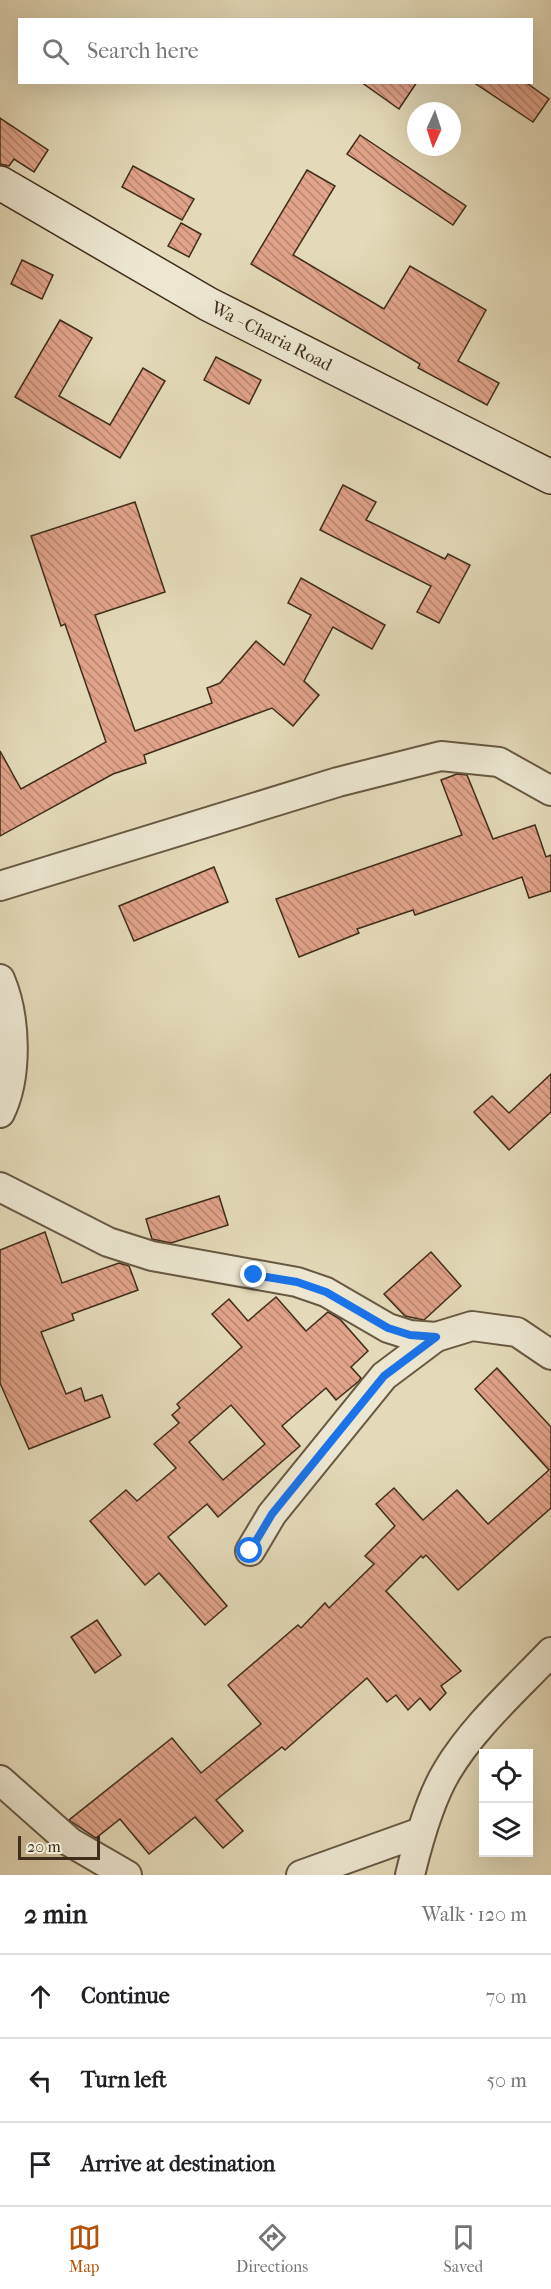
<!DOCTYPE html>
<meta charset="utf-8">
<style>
:root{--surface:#fff;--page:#f2f2f2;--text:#202124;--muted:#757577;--line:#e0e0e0;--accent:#b45309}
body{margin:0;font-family:"IM FELL French Canon",serif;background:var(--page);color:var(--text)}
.controls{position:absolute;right:18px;bottom:18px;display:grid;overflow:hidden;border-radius:0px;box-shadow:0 6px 24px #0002}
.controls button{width:54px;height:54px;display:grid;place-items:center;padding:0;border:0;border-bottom:2px solid var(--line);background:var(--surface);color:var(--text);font:30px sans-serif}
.compass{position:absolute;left:407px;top:102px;width:54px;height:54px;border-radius:50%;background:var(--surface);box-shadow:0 6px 24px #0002;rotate:183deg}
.scale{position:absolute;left:18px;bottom:15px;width:82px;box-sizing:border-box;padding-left:6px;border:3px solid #3f2c1a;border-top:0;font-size:16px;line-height:21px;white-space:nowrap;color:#3f2c1a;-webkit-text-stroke:4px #ede7d2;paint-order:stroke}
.stop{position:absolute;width:18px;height:18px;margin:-14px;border:4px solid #1a73e8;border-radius:50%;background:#fff}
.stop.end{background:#1a73e8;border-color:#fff;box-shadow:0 2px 6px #0008}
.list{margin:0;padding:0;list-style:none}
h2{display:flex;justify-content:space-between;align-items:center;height:78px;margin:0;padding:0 24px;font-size:26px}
h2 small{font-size:20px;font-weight:400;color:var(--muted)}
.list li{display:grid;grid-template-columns:39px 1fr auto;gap:18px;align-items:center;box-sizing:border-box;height:84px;padding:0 24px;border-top:2px solid var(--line)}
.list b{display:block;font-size:22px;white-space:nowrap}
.list em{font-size:20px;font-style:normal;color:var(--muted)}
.icon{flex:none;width:33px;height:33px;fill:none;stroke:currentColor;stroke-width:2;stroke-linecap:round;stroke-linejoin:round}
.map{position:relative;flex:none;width:551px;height:1875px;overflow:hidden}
.search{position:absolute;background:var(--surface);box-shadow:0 6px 24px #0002;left:18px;right:18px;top:18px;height:66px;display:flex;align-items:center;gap:15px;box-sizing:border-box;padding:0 21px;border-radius:0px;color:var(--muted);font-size:22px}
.sheet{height:330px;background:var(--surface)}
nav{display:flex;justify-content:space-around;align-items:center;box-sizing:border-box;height:84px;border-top:2px solid var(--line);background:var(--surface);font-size:16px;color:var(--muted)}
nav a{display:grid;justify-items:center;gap:3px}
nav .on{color:var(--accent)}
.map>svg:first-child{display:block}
</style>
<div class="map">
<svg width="551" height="1875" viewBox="0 0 551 1875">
<defs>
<pattern id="building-back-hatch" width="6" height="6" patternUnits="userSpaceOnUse" patternTransform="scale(1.5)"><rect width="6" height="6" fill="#e1a38a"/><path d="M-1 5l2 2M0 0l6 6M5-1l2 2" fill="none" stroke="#b88570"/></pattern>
</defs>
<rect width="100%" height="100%" fill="#e4dab9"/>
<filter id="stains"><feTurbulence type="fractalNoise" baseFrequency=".00333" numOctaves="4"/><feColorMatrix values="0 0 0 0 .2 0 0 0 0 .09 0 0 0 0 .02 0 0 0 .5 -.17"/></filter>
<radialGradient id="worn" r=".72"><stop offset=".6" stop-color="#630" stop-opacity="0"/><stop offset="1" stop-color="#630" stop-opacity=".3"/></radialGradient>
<!-- building -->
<g fill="url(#building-back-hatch)" stroke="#3f2c1a" stroke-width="1.5" fill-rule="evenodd">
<path d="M361,82H417L399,109Z"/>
<path d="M473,82H525L549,99L533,122Z"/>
<path d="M0,118L48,150L34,172L14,159L9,166L0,164Z"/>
<path d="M360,135L466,206L453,225L347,154Z"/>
<path d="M133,166L194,199L182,220L122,187Z"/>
<path d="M307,170L335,186L293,255L384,309L410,266L486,310L458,361L499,383L487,405L418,368L420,364L251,264Z"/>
<path d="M181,223L201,234L189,257L168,246Z"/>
<path d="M22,260L53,275L42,299L11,284Z"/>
<path d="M60,320L92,338L59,396L110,425L143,368L165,381L120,458L15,397Z"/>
<path d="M216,357L261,380L249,404L204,380Z"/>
<path d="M343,485L376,502L366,520L445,559L448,554L470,565L439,623L417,612L431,586L320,530Z"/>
<path d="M135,502L165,592L95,615L135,731L212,703L207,688L220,683L256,641L284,665L311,615L288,603L301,578L385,625L372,649L333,627L304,681L319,695L293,726L272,708L144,755L146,763L113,774L0,836V751L21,789L106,742L65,624L61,626L31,536Z"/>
<path d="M457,774L467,775L493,839L535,825L546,857L551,855V891L529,898L522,877L415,915L413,910L357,929L359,933L299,957L276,899L462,835L441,780Z"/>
<path d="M214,867L228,902L134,941L119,906Z"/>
<path d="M551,1074V1112L509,1150L474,1112L492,1096L509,1113Z"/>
<path d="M219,1196L228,1225L171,1243L152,1239L146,1219Z"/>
<path d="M45,1232L62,1283L119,1263L129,1266L138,1290L72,1314L74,1320L41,1332L66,1394L81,1388L85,1401L102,1395L110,1417L29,1449L0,1383V1250Z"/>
<path d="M431,1252L461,1286L424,1320L405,1316L384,1294Z"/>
<path d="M276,1297L306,1331L328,1312L340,1319L368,1351L351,1367L361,1378L359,1381L336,1400L326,1388L282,1426L300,1446L218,1517L207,1504L168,1537L227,1606L205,1625L159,1573L145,1585L90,1521L126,1490L137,1501L176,1468L154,1444L179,1423L172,1415L180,1408L177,1404L242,1347L212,1314L229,1299L248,1321ZM231,1405L265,1444L223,1480L189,1442Z"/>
<path d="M497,1368L551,1427V1508L458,1590L426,1555L423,1558L421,1556L386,1591L461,1671L441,1686L446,1693L430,1710L420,1698L408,1710L396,1695L387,1702L367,1678L285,1750L282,1747L216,1800L243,1831L223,1848L195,1817L149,1854L120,1819L96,1838L69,1820L172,1738L201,1773L261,1724L228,1685L298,1625L301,1628L325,1603L329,1608L374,1564L365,1556L395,1526L376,1504L394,1488L423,1520L457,1490L488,1524L549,1470L475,1389Z"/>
<path d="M97,1620L121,1655L95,1673L71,1637Z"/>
</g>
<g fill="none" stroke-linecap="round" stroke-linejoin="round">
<defs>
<g id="street">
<path d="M0,886L338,782L441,756L499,762L551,791"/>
<path d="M0,979C16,1016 18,1077 0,1113"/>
<path d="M0,1187L108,1242L152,1256L297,1282L326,1292L388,1328L410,1335L436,1337L384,1376L272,1514L250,1551"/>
<path d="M436,1337L472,1326L517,1332L551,1355"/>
<path d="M0,1780L70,1842L127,1875"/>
<path d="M301,1875L421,1832"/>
<path d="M410,1875C418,1842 430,1799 447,1771C473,1727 516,1689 551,1652"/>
</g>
<g id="secondary">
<path id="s1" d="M0,183L208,304L551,477"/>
</g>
</defs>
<!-- street casing -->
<use href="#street" stroke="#685842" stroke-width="32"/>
<!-- secondary casing -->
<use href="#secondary" stroke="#3f2c1a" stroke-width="36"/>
<!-- street -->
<use href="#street" stroke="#ede7d2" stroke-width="28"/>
<!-- secondary -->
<use href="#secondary" stroke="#ede7d2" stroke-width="33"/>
</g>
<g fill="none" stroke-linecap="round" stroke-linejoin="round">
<!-- route -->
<path stroke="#1a73e8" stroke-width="8" d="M250,1551L272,1514L384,1376L436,1337L410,1335L388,1328L326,1292L297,1282L254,1275"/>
</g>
<g text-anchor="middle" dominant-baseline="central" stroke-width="6" stroke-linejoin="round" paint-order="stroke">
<!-- street labels -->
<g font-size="18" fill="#3f2c1a" stroke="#ede7d2">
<text stroke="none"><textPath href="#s1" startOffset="312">Wa - Charia Road</textPath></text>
</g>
</g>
<rect width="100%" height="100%" filter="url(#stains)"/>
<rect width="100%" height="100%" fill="url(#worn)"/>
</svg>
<div class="controls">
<button><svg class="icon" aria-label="locate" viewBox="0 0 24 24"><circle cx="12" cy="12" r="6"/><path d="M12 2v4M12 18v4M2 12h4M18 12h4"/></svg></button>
<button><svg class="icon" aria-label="layers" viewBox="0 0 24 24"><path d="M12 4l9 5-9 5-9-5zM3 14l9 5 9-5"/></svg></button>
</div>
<svg class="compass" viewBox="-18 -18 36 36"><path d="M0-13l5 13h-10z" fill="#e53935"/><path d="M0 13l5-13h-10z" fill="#757577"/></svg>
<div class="scale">20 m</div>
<div class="stop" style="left:250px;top:1551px"></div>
<div class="stop end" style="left:254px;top:1275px"></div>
<div class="search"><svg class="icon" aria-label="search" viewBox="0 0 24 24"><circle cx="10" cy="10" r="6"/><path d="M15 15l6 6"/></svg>Search here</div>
</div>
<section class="sheet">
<h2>2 min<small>Walk · 120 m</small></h2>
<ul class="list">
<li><svg class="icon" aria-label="ahead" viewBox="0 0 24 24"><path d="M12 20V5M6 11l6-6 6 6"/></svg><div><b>Continue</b></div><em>70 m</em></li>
<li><svg class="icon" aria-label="left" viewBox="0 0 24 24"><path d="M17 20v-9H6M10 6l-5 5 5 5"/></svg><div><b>Turn left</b></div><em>50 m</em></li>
<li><svg class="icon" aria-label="arrive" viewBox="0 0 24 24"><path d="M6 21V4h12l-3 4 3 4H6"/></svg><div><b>Arrive at destination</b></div></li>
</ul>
</section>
<nav>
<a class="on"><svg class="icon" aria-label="map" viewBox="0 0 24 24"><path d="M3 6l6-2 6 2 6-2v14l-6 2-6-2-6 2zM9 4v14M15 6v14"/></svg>Map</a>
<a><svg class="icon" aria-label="directions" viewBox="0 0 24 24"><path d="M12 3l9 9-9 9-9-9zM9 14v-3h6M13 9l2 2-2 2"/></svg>Directions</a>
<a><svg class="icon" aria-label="saved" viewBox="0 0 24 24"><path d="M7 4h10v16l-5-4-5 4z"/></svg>Saved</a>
</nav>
